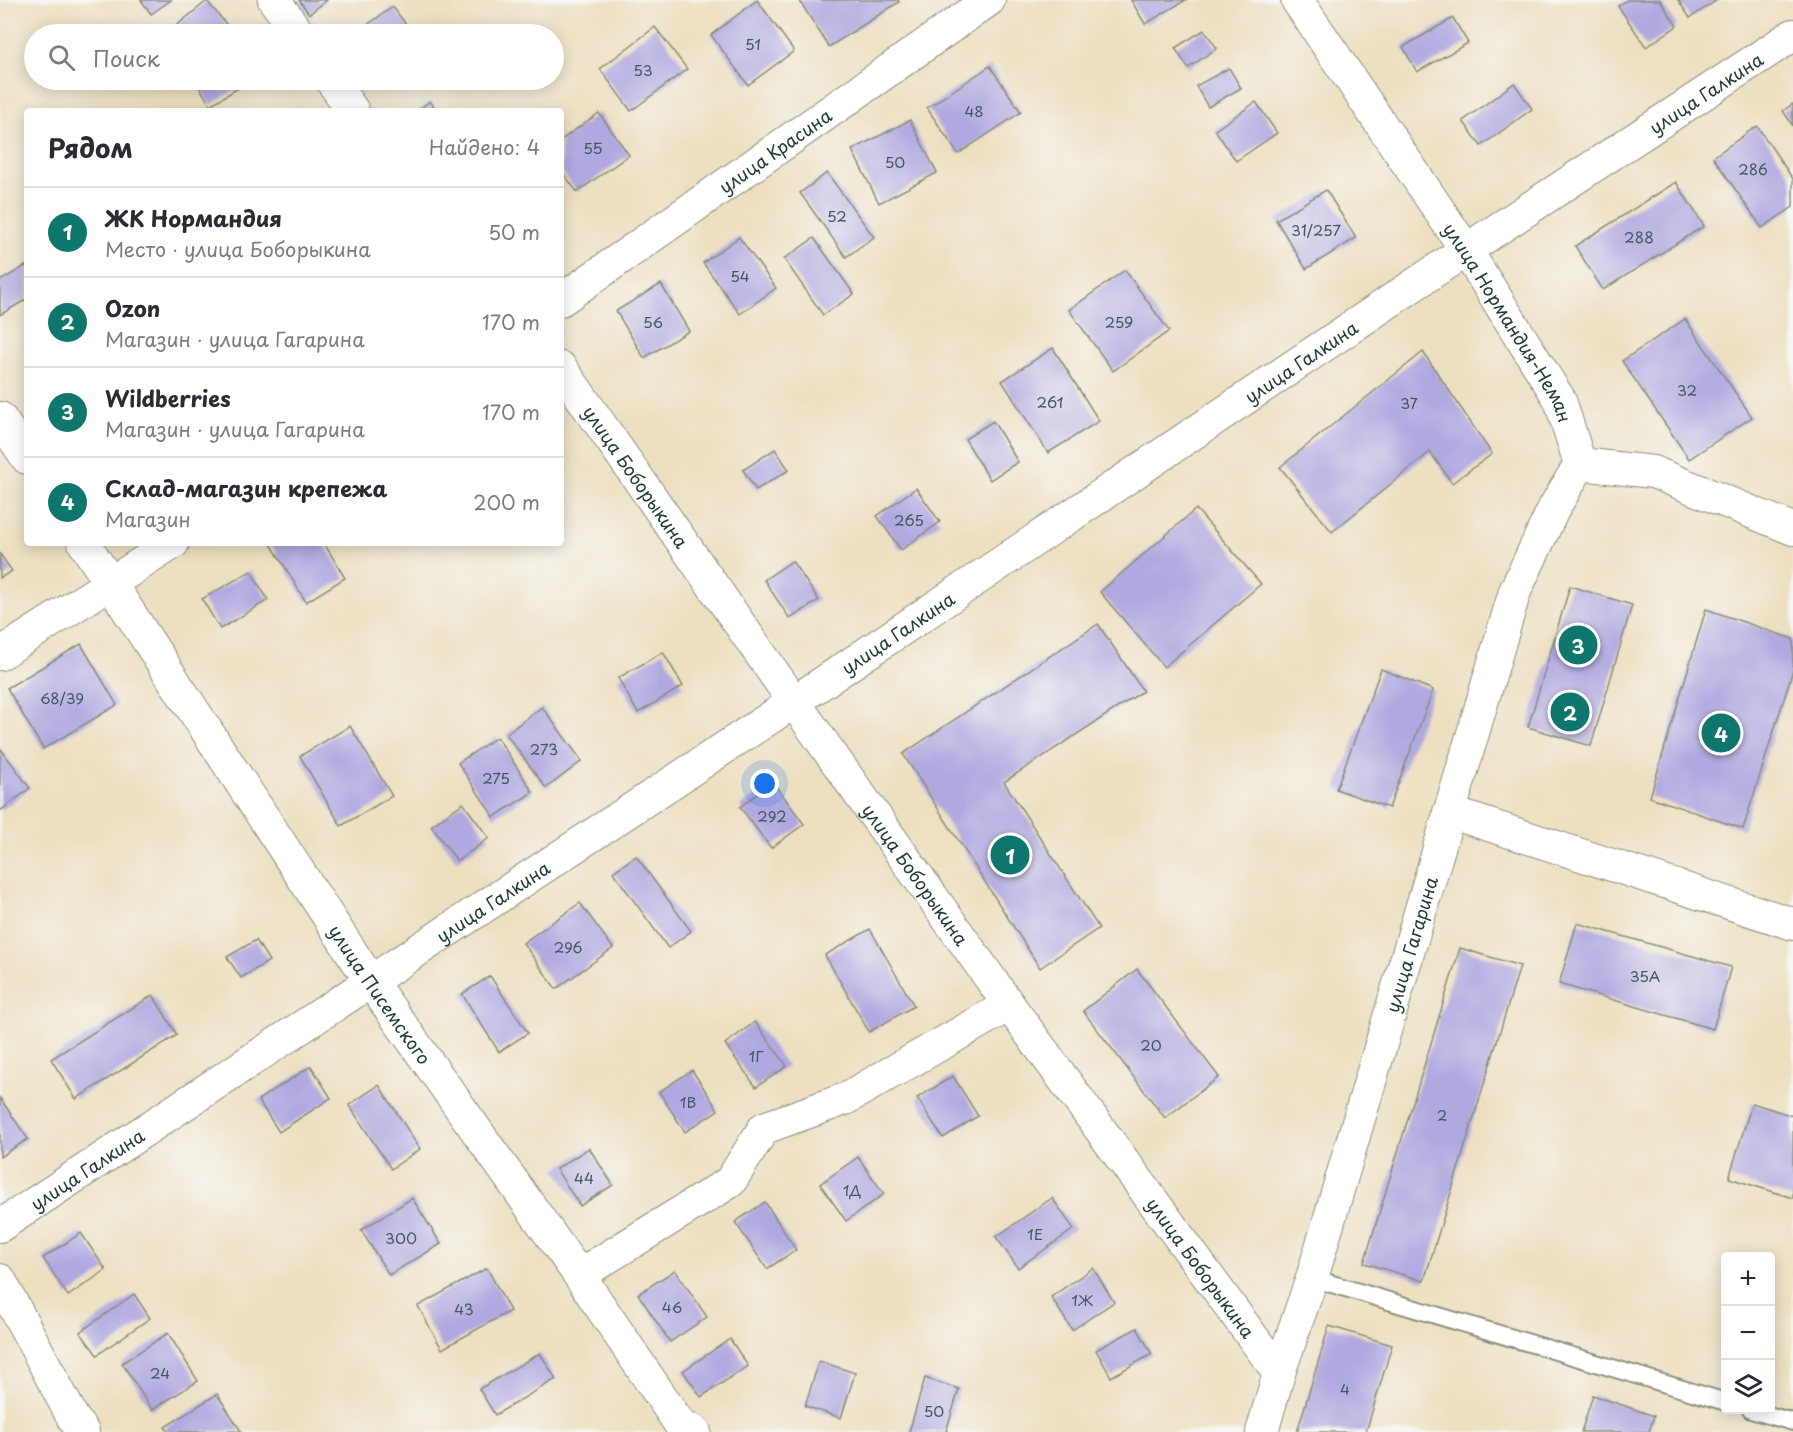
<!DOCTYPE html>
<html lang="ru">
<meta charset="utf-8">
<style>
:root{--surface:#fff;--page:#f7f7f7;--text:#2b2b33;--muted:#7c7c81;--line:#e1e1e2;--accent:#0f766e}
body{margin:0;font-family:"Playpen Sans",sans-serif;background:var(--page);color:var(--text)}
.controls{position:absolute;right:18px;bottom:18px;display:grid;overflow:hidden;border-radius:6px;box-shadow:0 3px 15px #0003}
.controls button{width:54px;height:54px;display:grid;place-items:center;padding:0;border:0;border-bottom:2px solid var(--line);background:var(--surface);color:var(--text);font:30px sans-serif}
.you{position:absolute;left:765px;top:784px;width:21px;height:21px;margin:-15px;border:4px solid #fff;border-radius:50%;background:#1a73e8;box-shadow:0 0 0 9px #1a73e833}
.badge{display:grid;place-items:center;width:39px;height:39px;border-radius:50%;background:var(--accent);color:#fff;font-size:20px;font-weight:700}
.pin{position:absolute;translate:-50% -50%;border:3px solid #fff;box-shadow:0 2px 6px #0006}
.list{margin:0;padding:0;list-style:none}
h2{display:flex;justify-content:space-between;align-items:center;height:78px;margin:0;padding:0 24px;font-size:26px}
h2 small{font-size:20px;font-weight:400;color:var(--muted)}
.list li{display:grid;grid-template-columns:39px 1fr auto;gap:18px;align-items:center;box-sizing:border-box;height:90px;padding:0 24px;border-top:2px solid var(--line)}
.list b{display:block;font-size:22px;white-space:nowrap}
.list p{margin:0;font-size:20px;white-space:nowrap;color:var(--muted)}
.list em{font-size:20px;font-style:normal;color:var(--muted)}
.icon{flex:none;width:33px;height:33px;fill:none;stroke:currentColor;stroke-width:2;stroke-linecap:round;stroke-linejoin:round}
.map{position:relative;flex:none;width:1793px;height:1432px;overflow:hidden}
.search{position:absolute;background:var(--surface);box-shadow:0 3px 15px #0003;left:24px;top:24px;width:540px;height:66px;display:flex;align-items:center;gap:15px;box-sizing:border-box;padding:0 21px;border-radius:33px;color:var(--muted);font-size:22px}
.panel{position:absolute;background:var(--surface);box-shadow:0 3px 15px #0003;left:24px;top:108px;width:540px;height:438px;border-radius:6px}
.map>svg:first-child{display:block}
</style>
<div class="map">
<svg width="1793" height="1432" viewBox="0 0 1793 1432">
<rect width="100%" height="100%" fill="#f6f6f2"/>
<filter id="ink" filterUnits="userSpaceOnUse"><feTurbulence type="fractalNoise" baseFrequency=".0167" numOctaves="2"/><feDisplacementMap in="SourceGraphic" scale="12" xChannelSelector="R" yChannelSelector="G"/><feConvolveMatrix kernelMatrix="1 2 1 2 8 2 1 2 1" color-interpolation-filters="sRGB"/></filter>
<filter id="wash" filterUnits="userSpaceOnUse"><feTurbulence type="fractalNoise" baseFrequency=".008" numOctaves="4" result="noise"/><feDisplacementMap in="SourceGraphic" scale="24" xChannelSelector="R" yChannelSelector="G"/><feGaussianBlur stdDeviation="1.35" result="paint"/><feColorMatrix in="noise" values="0 0 0 0 0 0 0 0 0 0 0 0 0 0 0 0 0 1.4 0 .05"/><feComposite in="paint" operator="in"/></filter>
<g filter="url(#wash)">
<rect width="100%" height="100%" fill="#ede0c1"/>
<g id="blocks">
<!-- building -->
<g fill="#afa9e0">
<path d="M141,0H171L151,14Z"/>
<path d="M299,0H327L309,14Z"/>
<path d="M757,0L794,51L748,85L711,35Z"/>
<path d="M799,0H898L899,2L829,47Z"/>
<path d="M1131,0H1186L1145,24Z"/>
<path d="M1627,0H1660L1677,26L1646,47L1618,6Z"/>
<path d="M1678,0H1717L1690,18Z"/>
<path d="M207,1L232,31L228,34H166Z"/>
<path d="M393,7L413,34H354Z"/>
<path d="M1453,18L1468,43L1417,72L1403,47Z"/>
<path d="M655,27L687,69L631,111L600,69Z"/>
<path d="M1204,30L1217,48L1188,68L1175,48Z"/>
<path d="M990,66L1021,112L958,154L927,108Z"/>
<path d="M1229,68L1241,88L1208,107L1196,86Z"/>
<path d="M199,80H252L210,105L196,81Z"/>
<path d="M1514,83L1532,109L1481,146L1463,121Z"/>
<path d="M430,101L437,111H417Z"/>
<path d="M1256,102L1277,133L1236,161L1215,130Z"/>
<path d="M1793,104V126L1783,111Z"/>
<path d="M599,113L629,155L577,192L561,170V140Z"/>
<path d="M910,120L937,173L879,203L852,150Z"/>
<path d="M1757,126L1793,179V207L1762,228L1713,157Z"/>
<path d="M827,173L874,237L846,257L800,193Z"/>
<path d="M1676,182L1704,226L1603,290L1575,246Z"/>
<path d="M1326,190L1356,238L1306,269L1276,220Z"/>
<path d="M739,237L776,288L740,314L703,263Z"/>
<path d="M814,238L854,294L823,315L784,259Z"/>
<path d="M27,265V299L0,315V281Z"/>
<path d="M1125,270L1169,331L1113,371L1069,310Z"/>
<path d="M661,284L689,331L644,358L616,311Z"/>
<path d="M1685,319L1752,417L1689,459L1622,361Z"/>
<path d="M1053,348L1099,421L1048,453L1002,381Z"/>
<path d="M1423,352L1492,454L1452,483L1430,452L1332,532L1280,467Z"/>
<path d="M993,421L1018,462L990,480L965,439Z"/>
<path d="M775,449L789,470L756,490L743,470Z"/>
<path d="M916,488L940,522L901,550L877,516Z"/>
<path d="M1196,509L1261,584L1164,667L1100,592Z"/>
<path d="M273,543H324L345,578L306,602L271,544Z"/>
<path d="M0,554L12,571L0,578Z"/>
<path d="M792,561L819,600L790,619L764,580Z"/>
<path d="M251,571L268,600L220,629L202,599Z"/>
<path d="M1570,586L1632,605L1591,746L1528,727Z"/>
<path d="M1706,609L1793,639V670L1743,829L1650,797Z"/>
<path d="M1098,624L1143,691L1004,782L1099,928L1040,968L903,754Z"/>
<path d="M81,644L117,705L43,749L7,688Z"/>
<path d="M663,652L683,686L638,713L618,678Z"/>
<path d="M1381,669L1433,690L1389,808L1336,789Z"/>
<path d="M542,707L582,761L546,788L506,734Z"/>
<path d="M350,726L392,796L341,826L300,756Z"/>
<path d="M497,737L533,792L494,817L458,763Z"/>
<path d="M0,748L30,788L0,811Z"/>
<path d="M773,782L804,824L771,848L740,807Z"/>
<path d="M463,803L489,838L457,861L431,826Z"/>
<path d="M636,856L691,931L668,948L613,872Z"/>
<path d="M580,903L613,948L556,989L523,943Z"/>
<path d="M1577,923L1731,967L1713,1029L1559,984Z"/>
<path d="M870,929L914,1006L869,1032L825,955Z"/>
<path d="M256,940L269,961L241,978L227,957Z"/>
<path d="M1460,948L1520,966L1424,1281L1364,1263Z"/>
<path d="M1137,969L1219,1077L1165,1118L1083,1011Z"/>
<path d="M490,976L528,1033L499,1052L462,994Z"/>
<path d="M153,995L177,1035L76,1099L51,1059Z"/>
<path d="M755,1022L787,1066L756,1087L725,1044Z"/>
<path d="M311,1066L331,1098L279,1132L258,1100Z"/>
<path d="M692,1070L718,1110L685,1132L659,1092Z"/>
<path d="M953,1076L978,1116L943,1138L917,1098Z"/>
<path d="M379,1085L420,1149L391,1169L349,1105Z"/>
<path d="M0,1098L28,1139L0,1157Z"/>
<path d="M1752,1103L1793,1116V1198L1729,1178Z"/>
<path d="M589,1148L613,1185L580,1206L556,1169Z"/>
<path d="M858,1157L884,1194L846,1221L820,1184Z"/>
<path d="M412,1198L441,1244L389,1275L361,1230Z"/>
<path d="M1052,1198L1074,1229L1018,1268L996,1237Z"/>
<path d="M765,1202L796,1250L767,1269L735,1222Z"/>
<path d="M81,1233L106,1270L68,1296L43,1258Z"/>
<path d="M487,1268L510,1311L442,1349L418,1306Z"/>
<path d="M1093,1268L1114,1302L1072,1330L1051,1297Z"/>
<path d="M675,1270L707,1317L670,1342L638,1294Z"/>
<path d="M134,1294L150,1318L97,1355L80,1332Z"/>
<path d="M1329,1326L1392,1345L1366,1432H1297Z"/>
<path d="M1137,1328L1152,1354L1111,1377L1096,1350Z"/>
<path d="M168,1333L198,1381L152,1410L122,1363Z"/>
<path d="M730,1339L748,1366L701,1397L683,1371Z"/>
<path d="M540,1353L556,1379L495,1415L479,1389Z"/>
<path d="M819,1361L855,1373L841,1418L805,1406Z"/>
<path d="M925,1378L959,1389L946,1432H909Z"/>
<path d="M217,1394L241,1431L168,1432L165,1427Z"/>
<path d="M1593,1395L1654,1416L1649,1432H1581Z"/>
</g>
</g>
</g>
<g filter="url(#ink)">
<use href="#blocks" fill-opacity="0" stroke="#868e7a" stroke-width="1.5"/>
<g fill="none" stroke-linecap="round" stroke-linejoin="round">
<defs>
<g id="service">
<path d="M1312,1278L1726,1402"/>
<path d="M1751,1410L1793,1422"/>
</g>
<g id="minor">
<path d="M274,0L299,34"/>
<path id="s1" d="M1297,0L1466,250L1560,400L1580,464L1653,472L1793,529"/>
<path d="M331,80L353,111"/>
<path id="s2" d="M561,300L989,0"/>
<path id="s3" d="M561,368L794,702L1009,1005L1279,1373"/>
<path d="M0,418L27,458"/>
<path id="s4" d="M84,543L371,982L579,1275L679,1423L695,1432"/>
<path d="M0,654L173,543"/>
<path d="M1449,812L1793,924"/>
<path id="s5" d="M0,1226L794,702L1466,250L1793,35"/>
<path d="M579,1275L730,1182L764,1128L845,1099L1009,1005"/>
<path d="M0,1280L73,1418L83,1432"/>
<path id="s6" d="M1262,1432L1279,1373L1312,1278L1515,591L1554,508L1580,464"/>
</g>
</defs>
<!-- service casing -->
<use href="#service" stroke="#868e7a" stroke-width="20"/>
<!-- minor casing -->
<use href="#minor" stroke="#868e7a" stroke-width="34"/>
<!-- service -->
<use href="#service" stroke="#fff" stroke-width="16"/>
<!-- minor -->
<use href="#minor" stroke="#fff" stroke-width="32"/>
</g>
</g>
<g text-anchor="middle" dominant-baseline="central" stroke-width="5" stroke-linejoin="round" paint-order="stroke">
<!-- number labels -->
<g font-size="15" fill="#43585f">
<text x="753" y="43">51</text>
<text x="643" y="69">53</text>
<text x="974" y="110">48</text>
<text x="593" y="147">55</text>
<text x="895" y="161">50</text>
<text x="1753" y="168">286</text>
<text x="837" y="215">52</text>
<text x="1316" y="229">31/257</text>
<text x="1639" y="236">288</text>
<text x="740" y="275">54</text>
<text x="653" y="321">56</text>
<text x="1119" y="321">259</text>
<text x="1687" y="389">32</text>
<text x="1050" y="401">261</text>
<text x="1409" y="402">37</text>
<text x="909" y="519">265</text>
<text x="62" y="697">68/39</text>
<text x="544" y="748">273</text>
<text x="496" y="777">275</text>
<text x="772" y="815">292</text>
<text x="568" y="946">296</text>
<text x="1645" y="975">35А</text>
<text x="1151" y="1044">20</text>
<text x="756" y="1055">1Г</text>
<text x="688" y="1101">1В</text>
<text x="1442" y="1114">2</text>
<text x="584" y="1177">44</text>
<text x="852" y="1189">1Д</text>
<text x="1035" y="1233">1Е</text>
<text x="401" y="1237">300</text>
<text x="1082" y="1299">1Ж</text>
<text x="672" y="1306">46</text>
<text x="464" y="1308">43</text>
<text x="160" y="1372">24</text>
<text x="1345" y="1388">4</text>
<text x="934" y="1410">50</text>
</g>
<!-- street labels -->
<g font-size="18" fill="#1f3d34" stroke="#f6f6f2">
<text stroke="none"><textPath href="#s5" startOffset="2048">улица Галкина</textPath></text>
<text stroke="none"><textPath href="#s2" startOffset="261">улица Красина</textPath></text>
<text stroke="none"><textPath href="#s1" startOffset="386">улица Нормандия-Неман</textPath></text>
<text stroke="none"><textPath href="#s5" startOffset="1562">улица Галкина</textPath></text>
<text stroke="none"><textPath href="#s3" startOffset="132">улица Боборыкина</textPath></text>
<text stroke="none"><textPath href="#s5" startOffset="1076">улица Галкина</textPath></text>
<text stroke="none"><textPath href="#s3" startOffset="618">улица Боборыкина</textPath></text>
<text stroke="none"><textPath href="#s5" startOffset="590">улица Галкина</textPath></text>
<text stroke="none"><textPath href="#s6" startOffset="510">улица Гагарина</textPath></text>
<text stroke="none"><textPath href="#s4" startOffset="540">улица Писемского</textPath></text>
<text stroke="none"><textPath href="#s5" startOffset="104">улица Галкина</textPath></text>
<text stroke="none"><textPath href="#s3" startOffset="1104">улица Боборыкина</textPath></text>
</g>
</g>
</svg>
<div class="controls">
<button>+</button>
<button>−</button>
<button><svg class="icon" aria-label="layers" viewBox="0 0 24 24"><path d="M12 4l9 5-9 5-9-5zM3 14l9 5 9-5"/></svg></button>
</div>
<div class="you"></div>
<div class="pin badge" style="left:1010px;top:855px">1</div>
<div class="pin badge" style="left:1570px;top:712px">2</div>
<div class="pin badge" style="left:1578px;top:645px">3</div>
<div class="pin badge" style="left:1721px;top:733px">4</div>
<div class="search"><svg class="icon" aria-label="search" viewBox="0 0 24 24"><circle cx="10" cy="10" r="6"/><path d="M15 15l6 6"/></svg>Поиск</div>
<section class="panel">
<h2>Рядом<small>Найдено: 4</small></h2>
<ul class="list">
<li><span class="badge">1</span><div><b>ЖК Нормандия</b><p>Место · улица Боборыкина</p></div><em>50 m</em></li>
<li><span class="badge">2</span><div><b>Ozon</b><p>Магазин · улица Гагарина</p></div><em>170 m</em></li>
<li><span class="badge">3</span><div><b>Wildberries</b><p>Магазин · улица Гагарина</p></div><em>170 m</em></li>
<li><span class="badge">4</span><div><b>Склад-магазин крепежа</b><p>Магазин</p></div><em>200 m</em></li>
</ul>
</section>
</div>
